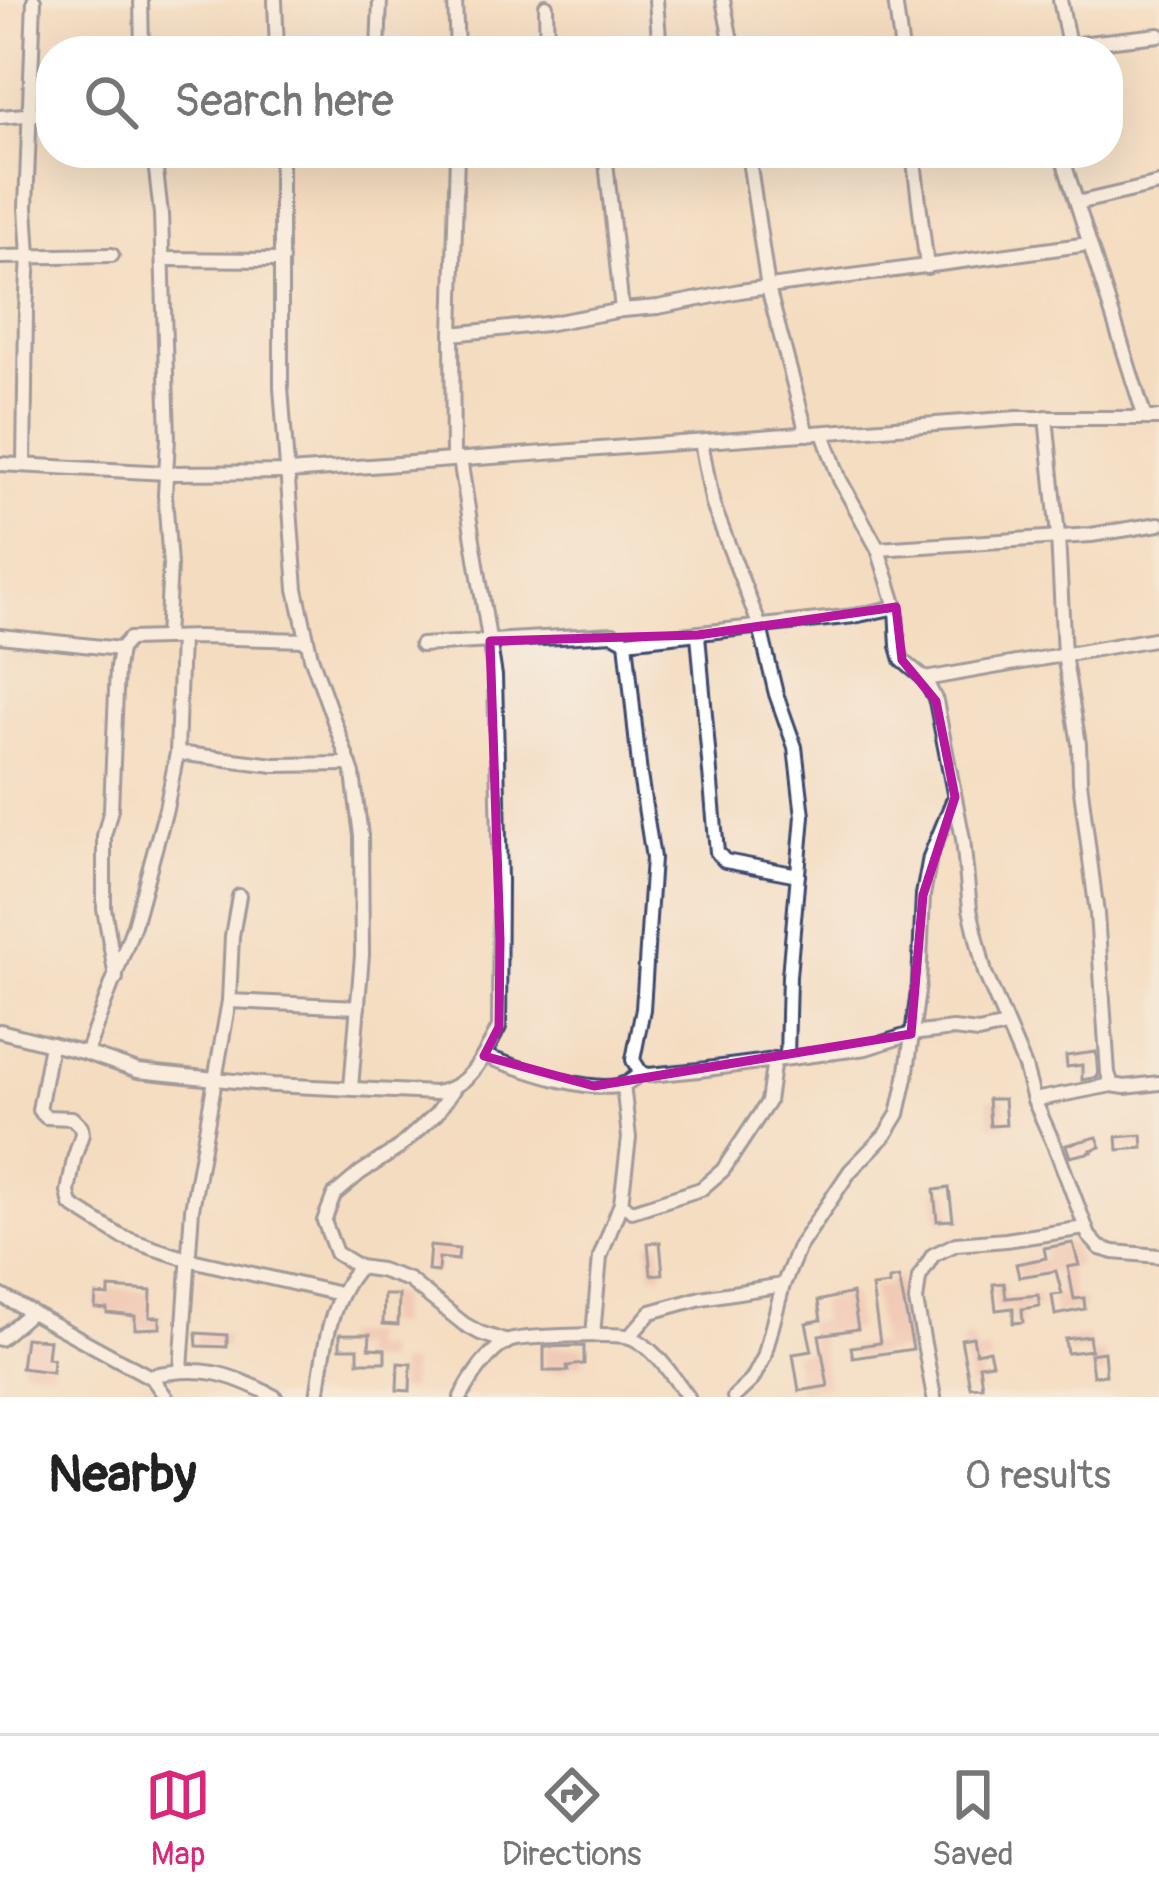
<!DOCTYPE html>
<style>
:root{--surface:#fff;--page:#f2f2f2;--text:#222;--muted:#767676;--line:#e0e0e0;--accent:#db2777}
body{margin:0;font-family:Pangolin,sans-serif;background:var(--page);color:var(--text)}
.list{margin:0;padding:0;list-style:none}
h2{display:flex;justify-content:space-between;align-items:center;height:156px;margin:0;padding:0 48px;font-size:51px}
h2 small{font-size:39px;font-weight:400;color:var(--muted)}
.icon{flex:none;width:66px;height:66px;fill:none;stroke:currentColor;stroke-width:2;stroke-linecap:round;stroke-linejoin:round}
.map{position:relative;flex:none;width:1159px;height:1397px;overflow:hidden}
.search{position:absolute;background:var(--surface);box-shadow:0 12px 48px #0002;left:36px;right:36px;top:36px;height:132px;display:flex;align-items:center;gap:30px;box-sizing:border-box;padding:0 42px;border-radius:48px;color:var(--muted);font-size:45px}
.sheet{height:336px;background:var(--surface)}
nav{display:flex;justify-content:space-around;align-items:center;box-sizing:border-box;height:168px;border-top:3px solid var(--line);background:var(--surface);font-size:33px;color:var(--muted)}
nav a{display:grid;justify-items:center;gap:6px}
nav .on{color:var(--accent)}
.map>svg:first-child{display:block}
</style>
<div class="map">
<svg width="1159" height="1397" viewBox="0 0 1159 1397">
<rect width="100%" height="100%" fill="#f6f6f2"/>
<filter id="ink" filterUnits="userSpaceOnUse"><feTurbulence type="fractalNoise" baseFrequency=".00833" numOctaves="2"/><feDisplacementMap in="SourceGraphic" scale="24" xChannelSelector="R" yChannelSelector="G"/><feConvolveMatrix kernelMatrix="1 2 1 2 8 2 1 2 1" color-interpolation-filters="sRGB"/></filter>
<filter id="wash" filterUnits="userSpaceOnUse"><feTurbulence type="fractalNoise" baseFrequency=".004" numOctaves="4" result="noise"/><feDisplacementMap in="SourceGraphic" scale="48" xChannelSelector="R" yChannelSelector="G"/><feGaussianBlur stdDeviation="2.7" result="paint"/><feColorMatrix in="noise" values="0 0 0 0 0 0 0 0 0 0 0 0 0 0 0 0 0 1.4 0 .05"/><feComposite in="paint" operator="in"/></filter>
<g filter="url(#wash)">
<rect width="100%" height="100%" fill="#f4dcc0"/>
<g id="blocks">
<!-- building -->
<g fill="#eca89f">
<path d="M1096,1052L1098,1077L1082,1080V1065L1067,1067L1066,1056Z"/>
<path d="M988,1099H1004L1006,1125L990,1126Z"/>
<path d="M1142,1135L1143,1148L1118,1150L1117,1137Z"/>
<path d="M1097,1137L1101,1147L1091,1150L1092,1152L1070,1157L1066,1145Z"/>
<path d="M949,1188L953,1220L937,1221L934,1190Z"/>
<path d="M660,1242L663,1274L651,1275L648,1243Z"/>
<path d="M1073,1243L1079,1265L1068,1267L1074,1299L1084,1298L1085,1309L1055,1315L1052,1295L1062,1294L1056,1271L1019,1277L1016,1264L1046,1258L1044,1248Z"/>
<path d="M430,1246L459,1249L458,1260L439,1258L438,1272L428,1271Z"/>
<path d="M899,1278L913,1349L853,1358L851,1347L880,1343L872,1287L889,1285V1280Z"/>
<path d="M1004,1283L1006,1298L1038,1295L1040,1306L1022,1309L1023,1322L1013,1323V1308L996,1310L993,1284Z"/>
<path d="M109,1288L151,1291L150,1317H160V1328L135,1329V1316L107,1313V1309L95,1308L96,1295L109,1296Z"/>
<path d="M852,1293L858,1329L819,1335L828,1386L799,1391L793,1354L812,1351L806,1323L821,1320L818,1301Z"/>
<path d="M384,1295H399L398,1325L383,1324Z"/>
<path d="M196,1333L227,1335V1347L197,1346Z"/>
<path d="M340,1334H370L369,1348L385,1349V1362H358V1348H340Z"/>
<path d="M1089,1336L1091,1350L1067,1353L1065,1339Z"/>
<path d="M973,1337L976,1353L989,1350L992,1363L979,1365L982,1386L970,1387L961,1339Z"/>
<path d="M25,1338L49,1340L47,1358L53,1359L52,1372L21,1368Z"/>
<path d="M584,1346V1364L567,1366L568,1371H544V1347Z"/>
<path d="M1104,1352L1106,1375L1093,1376L1090,1354Z"/>
<path d="M398,1363L411,1364L410,1391L397,1390Z"/>
</g>
</g>
</g>
<g filter="url(#ink)">
<use href="#blocks" fill-opacity="0" stroke="#3c496d" stroke-width="3"/>
<g fill="none" stroke-linecap="round" stroke-linejoin="round">
<defs>
<g id="minor">
<path d="M141,0L142,51"/>
<path d="M275,0L277,51"/>
<path d="M455,0L457,51"/>
<path d="M656,0L660,51"/>
<path d="M723,0L733,51"/>
<path d="M895,0L902,51"/>
<path d="M1060,0L1069,45"/>
<path d="M546,6L547,51"/>
<path d="M378,51L380,0"/>
<path d="M1053,51L1069,45L1159,35"/>
<path d="M0,117L51,113"/>
<path d="M154,153L161,214L168,438L165,495L170,565L166,638"/>
<path d="M281,153V387L296,589L311,657L353,774L361,836L362,955L351,1088"/>
<path d="M605,153L622,310L658,307L740,291L1089,244"/>
<path d="M748,153L768,288L807,434"/>
<path d="M913,153L927,267"/>
<path d="M1061,153L1145,418"/>
<path d="M1077,203L1159,184"/>
<path d="M0,257L112,255"/>
<path d="M163,259L282,260"/>
<path d="M452,334L546,324L622,310"/>
<path d="M1046,417L1058,536L1064,655L1079,744L1080,782L1097,914L1108,1073L1112,1085"/>
<path d="M823,433L840,480L878,549L896,607L898,646L902,660L925,679L936,701L963,839L970,909L985,973L1025,1067L1034,1100L1056,1149L1089,1236L1100,1248L1114,1252L1159,1256"/>
<path d="M701,442L713,505L760,627L776,694L795,747L803,816L789,976L787,1057"/>
<path d="M453,459L452,334L457,153"/>
<path d="M0,464L167,473L289,472L1017,418H1159"/>
<path d="M24,465L26,310L29,256L26,207L34,0"/>
<path d="M878,549L1091,535L1159,524"/>
<path d="M698,635L717,852L725,861L798,875"/>
<path d="M0,636L120,649"/>
<path d="M626,641L640,775L653,858L643,1009L633,1060L641,1073"/>
<path d="M421,645L613,634L626,641L854,616L896,607"/>
<path d="M925,679L1159,638"/>
<path d="M177,753L274,765L350,764"/>
<path d="M116,978L104,908V836L111,809L117,668L120,649L129,639L199,637L306,640"/>
<path d="M229,1001L358,1007"/>
<path d="M0,1031L86,1053L138,1071L273,1085L435,1093C470,1088 484,1056 499,1027L500,880L495,676L460,459"/>
<path d="M51,1044L39,1110L46,1117L72,1118L81,1127L82,1134L74,1159L68,1192L71,1205L122,1237L156,1249L187,1259L340,1294"/>
<path d="M86,1053L134,925L166,809L177,753L181,638"/>
<path d="M484,1056C517,1067 592,1096 625,1084C631,1081 635,1077 641,1073L649,1075L699,1070L866,1048L911,1034L953,1029L978,1032L1006,1026"/>
<path d="M453,1090L436,1114L397,1149L360,1173L334,1195L324,1221L336,1253L359,1267L380,1270L409,1280L464,1324L480,1333L507,1342"/>
<path d="M1034,1100L1112,1085L1125,1087L1159,1083"/>
<path d="M621,1203L632,1211L701,1189L723,1170L768,1102L774,1059"/>
<path d="M0,1295L152,1378L166,1397"/>
<path d="M593,1335L600,1257L621,1203L629,1138L623,1084"/>
<path d="M629,1337L651,1312L701,1298L783,1285"/>
<path d="M0,1339L31,1312"/>
<path d="M181,1369L192,1209L229,1001L232,936L239,896"/>
<path d="M149,1376C201,1365 228,1372 275,1397"/>
<path d="M317,1397C324,1352 328,1302 359,1267"/>
<path d="M461,1397C471,1378 489,1350 509,1341C521,1336 617,1333 630,1337C655,1347 673,1377 688,1397"/>
<path d="M734,1397L752,1380L764,1357L783,1285L799,1247L850,1171L885,1135L898,1114L906,1078L919,984L923,895L930,857L953,801"/>
<path d="M934,1397L916,1301L919,1278L933,1255L956,1244L1006,1240L1085,1228"/>
</g>
</defs>
<!-- minor casing -->
<use href="#minor" stroke="#3c496d" stroke-width="18"/>
<!-- minor -->
<use href="#minor" stroke="#fff" stroke-width="12"/>
</g>
</g>
<!-- marked area -->
<path d="M0 0H1159V1397H0ZM896,607L902,660L936,701L955,797L923,895L911,1034L594,1086L484,1056L499,1027L500,940L490,641L698,635Z" fill="#f4dcc0" fill-opacity=".55" fill-rule="evenodd"/>
<path fill="none" stroke="#b5179e" stroke-width="9" stroke-linejoin="round" d="M896,607L902,660L936,701L955,797L923,895L911,1034L594,1086L484,1056L499,1027L500,940L490,641L698,635Z"/>
</svg>
<div class="search"><svg class="icon" aria-label="search" viewBox="0 0 24 24"><circle cx="10" cy="10" r="6"/><path d="M15 15l6 6"/></svg>Search here</div>
</div>
<section class="sheet">
<h2>Nearby<small>0 results</small></h2>
<ul class="list">
</ul>
</section>
<nav>
<a class="on"><svg class="icon" aria-label="map" viewBox="0 0 24 24"><path d="M3 6l6-2 6 2 6-2v14l-6 2-6-2-6 2zM9 4v14M15 6v14"/></svg>Map</a>
<a><svg class="icon" aria-label="directions" viewBox="0 0 24 24"><path d="M12 3l9 9-9 9-9-9zM9 14v-3h6M13 9l2 2-2 2"/></svg>Directions</a>
<a><svg class="icon" aria-label="saved" viewBox="0 0 24 24"><path d="M7 4h10v16l-5-4-5 4z"/></svg>Saved</a>
</nav>
